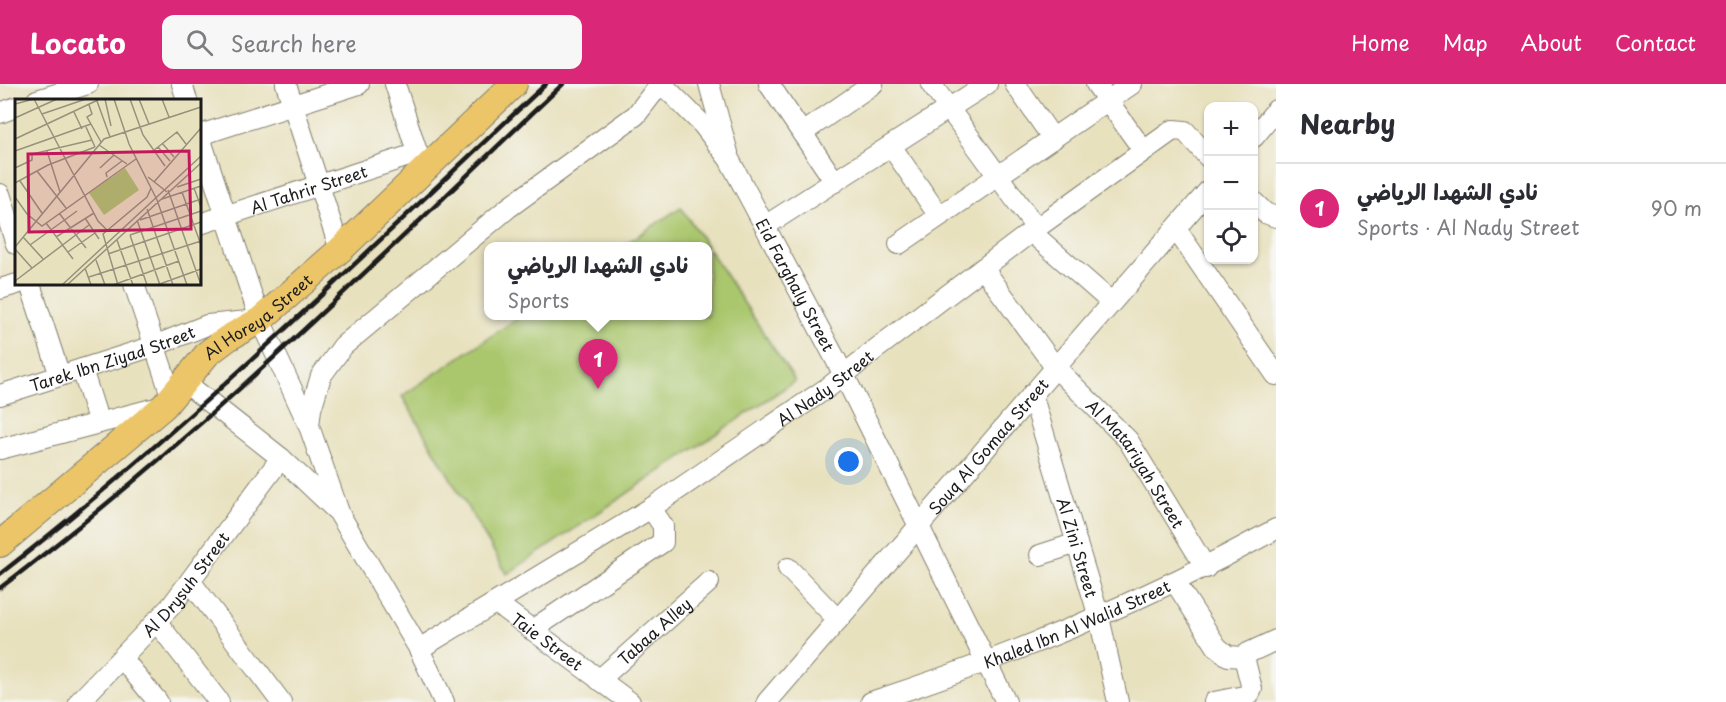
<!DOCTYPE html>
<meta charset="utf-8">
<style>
:root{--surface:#fff;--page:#f7f7f7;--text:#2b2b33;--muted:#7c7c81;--line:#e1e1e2;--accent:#db2777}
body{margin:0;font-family:"Playpen Sans","Playpen Sans Arabic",sans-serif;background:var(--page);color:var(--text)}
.controls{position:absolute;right:18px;top:18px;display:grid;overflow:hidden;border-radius:12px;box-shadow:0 2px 4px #0004}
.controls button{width:54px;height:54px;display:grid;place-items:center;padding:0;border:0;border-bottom:2px solid var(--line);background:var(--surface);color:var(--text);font:30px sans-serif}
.you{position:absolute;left:849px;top:378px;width:21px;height:21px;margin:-15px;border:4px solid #fff;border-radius:50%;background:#1a73e8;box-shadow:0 0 0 9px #1a73e833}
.badge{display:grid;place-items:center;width:39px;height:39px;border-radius:50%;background:var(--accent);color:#fff;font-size:20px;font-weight:700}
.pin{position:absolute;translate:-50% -50px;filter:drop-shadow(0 2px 3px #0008)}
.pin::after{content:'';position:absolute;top:32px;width:21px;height:18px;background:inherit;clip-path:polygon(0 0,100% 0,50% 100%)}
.popup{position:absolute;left:484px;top:158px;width:228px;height:78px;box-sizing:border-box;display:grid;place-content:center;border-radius:12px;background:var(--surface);filter:drop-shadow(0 2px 4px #0005);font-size:20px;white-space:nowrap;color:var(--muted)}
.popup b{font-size:22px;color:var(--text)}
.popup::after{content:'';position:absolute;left:50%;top:100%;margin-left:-12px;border:12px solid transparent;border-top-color:var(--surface)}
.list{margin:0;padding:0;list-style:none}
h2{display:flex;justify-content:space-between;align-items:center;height:78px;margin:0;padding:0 24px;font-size:26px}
h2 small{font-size:20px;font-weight:400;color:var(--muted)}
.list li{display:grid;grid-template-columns:39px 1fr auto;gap:18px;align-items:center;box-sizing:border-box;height:90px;padding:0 24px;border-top:2px solid var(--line)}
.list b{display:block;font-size:22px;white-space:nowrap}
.list p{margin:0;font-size:20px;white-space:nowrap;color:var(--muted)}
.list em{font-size:20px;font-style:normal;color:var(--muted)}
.icon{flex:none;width:33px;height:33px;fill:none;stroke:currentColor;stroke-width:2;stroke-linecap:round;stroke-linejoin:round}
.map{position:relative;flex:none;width:1276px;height:618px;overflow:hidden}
header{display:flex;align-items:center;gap:36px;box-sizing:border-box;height:84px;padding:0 30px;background:var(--accent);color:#fff}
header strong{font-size:28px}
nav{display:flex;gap:33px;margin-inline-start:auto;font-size:21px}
.search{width:420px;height:54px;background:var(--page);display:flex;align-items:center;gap:15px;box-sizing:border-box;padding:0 21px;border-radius:12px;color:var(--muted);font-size:22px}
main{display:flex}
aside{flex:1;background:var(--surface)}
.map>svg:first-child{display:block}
</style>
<header>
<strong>Locato</strong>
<div class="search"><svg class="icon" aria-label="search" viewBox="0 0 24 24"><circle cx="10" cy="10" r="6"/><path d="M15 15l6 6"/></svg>Search here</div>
<nav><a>Home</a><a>Map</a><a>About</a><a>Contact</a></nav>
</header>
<main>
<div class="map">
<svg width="1276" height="618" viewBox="0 0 1276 618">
<rect width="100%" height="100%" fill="#f6f6f2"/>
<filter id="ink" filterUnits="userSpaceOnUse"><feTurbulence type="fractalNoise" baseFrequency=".0167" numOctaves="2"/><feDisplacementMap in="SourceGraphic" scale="12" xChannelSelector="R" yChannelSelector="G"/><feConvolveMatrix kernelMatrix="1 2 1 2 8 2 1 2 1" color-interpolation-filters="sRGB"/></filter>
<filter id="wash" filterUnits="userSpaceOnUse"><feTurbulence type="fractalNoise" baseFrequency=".008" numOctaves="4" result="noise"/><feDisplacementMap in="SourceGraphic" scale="24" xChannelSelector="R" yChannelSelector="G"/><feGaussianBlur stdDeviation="1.35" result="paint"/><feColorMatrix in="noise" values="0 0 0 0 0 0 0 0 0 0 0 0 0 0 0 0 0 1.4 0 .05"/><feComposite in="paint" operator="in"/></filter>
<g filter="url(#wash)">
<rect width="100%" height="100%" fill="#e8e1be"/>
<!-- green -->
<g fill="#abc76e" stroke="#647245" stroke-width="1.5">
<path d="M681,123L707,162H623Z"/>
<path d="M708,164L795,297L507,490L402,312L521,232H708Z"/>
</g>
</g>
<g filter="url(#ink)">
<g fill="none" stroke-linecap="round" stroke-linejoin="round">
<defs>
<g id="minor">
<path d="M182,0L187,16"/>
<path d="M286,0L340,166"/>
<path d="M395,0L421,80"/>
<path id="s1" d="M662,0L703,41L729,75L844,291L1006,618"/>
<path d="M709,0L728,69"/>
<path d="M769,0L835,98"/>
<path d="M931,0L1036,144"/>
<path d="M1015,0L1053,55"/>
<path d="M1096,0L1143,66"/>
<path d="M37,16L88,0"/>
<path d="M0,29L16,23"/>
<path d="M802,49L873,0"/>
<path d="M200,51L359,0"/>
<path d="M200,53L260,236L309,342L340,431L419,565L444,618"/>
<path d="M1254,53L1276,26"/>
<path d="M891,62L939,132"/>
<path d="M0,110L16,160"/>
<path d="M1254,118L1265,129L1276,133"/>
<path id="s2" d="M200,140L418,69"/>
<path d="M765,142L987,0"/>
<path d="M1176,145L1276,291"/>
<path d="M1031,148L1111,218"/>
<path d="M899,160L1132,0"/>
<path id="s3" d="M983,184L1055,283L1128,356L1206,484"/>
<path d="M30,200L60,292"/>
<path d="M134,200L172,314"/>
<path d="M0,205L17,200"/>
<path d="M82,285L99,339"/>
<path d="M183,297L281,374L336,426"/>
<path id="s4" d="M1032,310L1099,533L1118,618"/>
<path id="s5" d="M0,311L154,262L207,241L258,236"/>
<path d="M309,342L311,325L321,292L343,262L508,124L636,31L660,0"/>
<path d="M0,365L160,323"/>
<path d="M1040,471L1077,459"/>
<path d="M788,484L838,536"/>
<path d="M191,498L281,618"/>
<path d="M1175,498L1217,563L1228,572L1244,573"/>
<path id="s6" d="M496,519L630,618"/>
<path d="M156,537L219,618"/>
<path d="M532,546L663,458V442L651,424"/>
<path id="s7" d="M419,565L651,424L830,302L876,265L1031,148L1173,46L1185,47L1208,73"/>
<path d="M122,574L158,618"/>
<path id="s8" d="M599,596L709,498"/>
<path id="s9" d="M79,618L172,521L281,374"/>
<path id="s10" d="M767,618L1208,107"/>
<path id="s11" d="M871,618C1014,571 1144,518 1276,445"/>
<path d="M1214,618L1249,611L1252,605L1244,573L1248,569L1276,556"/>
</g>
<g id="major">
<path id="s12" d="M0,460L164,322L208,269L228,254L260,236L340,166L514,0"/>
</g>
</defs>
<!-- minor casing -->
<use href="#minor" stroke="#827e6d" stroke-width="22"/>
<!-- major casing -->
<use href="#major" stroke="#827e6d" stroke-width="28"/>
<!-- minor -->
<use href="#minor" stroke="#fff" stroke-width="20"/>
<!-- major -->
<use href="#major" stroke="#ecc569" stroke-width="26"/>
<!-- rail -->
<g stroke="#1c1c1c" stroke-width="4.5">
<path d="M0,490C193,340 367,167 546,0"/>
<path d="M0,504C202,352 380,173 563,0"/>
</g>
</g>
</g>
<g text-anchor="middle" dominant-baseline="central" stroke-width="5" stroke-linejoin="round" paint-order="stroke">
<!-- street labels -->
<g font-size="16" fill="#1c1c1c" stroke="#f6f6f2">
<text stroke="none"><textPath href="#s2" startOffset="114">Al Tahrir Street</textPath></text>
<text stroke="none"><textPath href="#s1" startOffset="243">Eid Farghaly Street</textPath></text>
<text stroke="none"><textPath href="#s12" startOffset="345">Al Horeya Street</textPath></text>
<text stroke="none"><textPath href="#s5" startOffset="118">Tarek Ibn Ziyad Street</textPath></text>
<text stroke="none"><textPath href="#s7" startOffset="483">Al Nady Street</textPath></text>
<text stroke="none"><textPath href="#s10" startOffset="338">Souq Al Gomaa Street</textPath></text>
<text stroke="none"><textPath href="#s3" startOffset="249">Al Matariyah Street</textPath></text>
<text stroke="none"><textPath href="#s4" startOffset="160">Al Zini Street</textPath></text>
<text stroke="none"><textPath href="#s9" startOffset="159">Al Drysuh Street</textPath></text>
<text stroke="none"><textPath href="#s11" startOffset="220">Khaled Ibn Al Walid Street</textPath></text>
<text stroke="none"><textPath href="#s8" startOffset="74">Tabaa Alley</textPath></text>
<text stroke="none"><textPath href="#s6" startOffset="64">Taie Street</textPath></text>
</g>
</g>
<!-- overview -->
<g transform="translate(15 15)">
<rect width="186" height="186" fill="#e8e1be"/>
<path d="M110,69L124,91L89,116L74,94Z" fill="#abc76e"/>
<path fill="none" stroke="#96927d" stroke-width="1.5" d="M19,0L83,122L92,131M90,0L96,27M99,0L114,45L142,101L172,186M115,0L128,36L150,67M124,0L134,25M147,0L154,18M82,2L95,38M0,5L19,0M74,6L77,15L72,18L86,43M59,13L67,30M27,15L71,0M0,19L42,0M71,28L80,48M0,40L85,0M147,44L159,58M84,46L112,65M143,48L155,62M0,52L76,25M32,52L45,93M138,52L162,33L171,45M0,69L17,61V55L77,41M85,69L99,56M22,72L51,109M92,78L91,74L107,62M133,78L152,93M5,82L27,114M139,83L186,29M0,84L33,66L80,48M162,88L186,80M179,89L186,108M153,91L186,186M167,93L186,146M0,98L12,115L27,127L121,60M147,100L186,87M132,110L158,186M44,114L71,149M70,119L84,140M122,121L145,186M125,121L186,100M31,124L58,160M115,136L186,112M115,136L132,186M8,138L29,161M41,138L79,114M102,141L118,186M15,146L62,112M0,148L89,40L186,8M0,150L17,169M53,153L80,134M93,155L186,123M81,161L90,186M70,169L76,186M74,178L186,142M0,182L74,126M47,186L186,57M52,186L186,64M98,186L164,162M103,186L88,135L132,98L136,89M142,186L186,170"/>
<path fill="#c2185b" fill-opacity="0.15" stroke="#c2185b" stroke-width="3" d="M174,52L176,130L14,133L13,55Z"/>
<rect width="186" height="186" fill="none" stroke="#1c1c1c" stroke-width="3"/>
</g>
</svg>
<div class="controls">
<button>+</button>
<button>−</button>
<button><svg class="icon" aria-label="locate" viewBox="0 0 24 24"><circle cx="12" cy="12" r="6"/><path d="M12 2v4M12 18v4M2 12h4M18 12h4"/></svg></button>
</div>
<div class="you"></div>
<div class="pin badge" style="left:598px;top:305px">1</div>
<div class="popup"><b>نادي الشهدا الرياضي</b>Sports</div>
</div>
<aside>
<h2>Nearby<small></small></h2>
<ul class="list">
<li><span class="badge">1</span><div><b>نادي الشهدا الرياضي</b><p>Sports · Al Nady Street</p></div><em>90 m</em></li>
</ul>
</aside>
</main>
